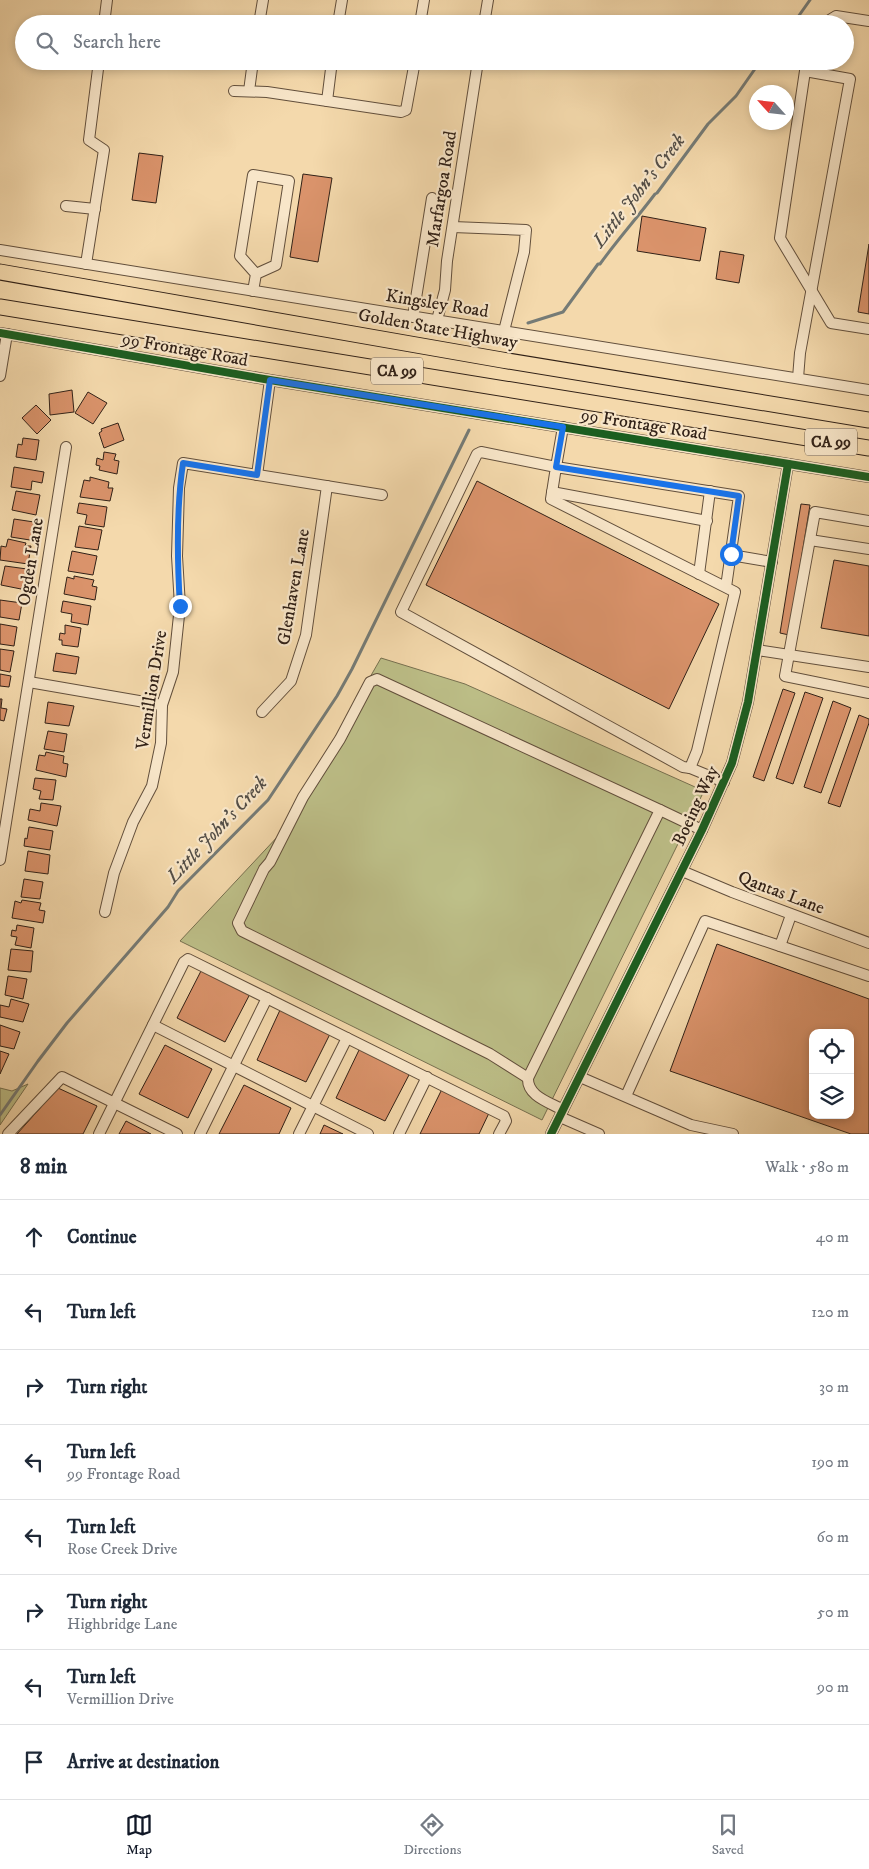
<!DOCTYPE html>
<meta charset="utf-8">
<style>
:root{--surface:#fff;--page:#f2f2f3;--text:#1f2937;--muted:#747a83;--line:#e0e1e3;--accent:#111827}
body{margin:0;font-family:"IM FELL DW Pica",serif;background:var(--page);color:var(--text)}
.controls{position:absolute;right:15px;bottom:15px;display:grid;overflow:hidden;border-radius:10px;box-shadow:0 2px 8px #0003}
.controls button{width:45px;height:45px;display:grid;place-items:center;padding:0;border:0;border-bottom:1px solid var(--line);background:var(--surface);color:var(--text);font:25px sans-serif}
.compass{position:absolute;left:749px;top:85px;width:45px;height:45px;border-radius:50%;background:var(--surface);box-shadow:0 2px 8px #0003;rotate:297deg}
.stop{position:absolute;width:15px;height:15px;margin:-11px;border:4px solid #1a73e8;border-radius:50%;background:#fff}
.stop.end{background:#1a73e8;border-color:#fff;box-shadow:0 1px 5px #0008}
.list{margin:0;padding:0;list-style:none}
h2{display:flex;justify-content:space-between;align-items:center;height:65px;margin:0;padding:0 20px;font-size:21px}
h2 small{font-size:16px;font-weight:400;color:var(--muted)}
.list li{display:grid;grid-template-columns:32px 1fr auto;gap:15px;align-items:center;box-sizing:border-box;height:75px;padding:0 20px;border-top:1px solid var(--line)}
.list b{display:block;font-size:19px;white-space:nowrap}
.list p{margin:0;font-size:16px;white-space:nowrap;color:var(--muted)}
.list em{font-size:16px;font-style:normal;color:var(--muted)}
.icon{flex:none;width:28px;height:28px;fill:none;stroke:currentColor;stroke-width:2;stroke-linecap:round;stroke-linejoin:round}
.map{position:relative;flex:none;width:869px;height:1134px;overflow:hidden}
.search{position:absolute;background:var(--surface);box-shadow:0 2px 8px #0003;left:15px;right:15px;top:15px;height:55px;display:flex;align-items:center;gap:12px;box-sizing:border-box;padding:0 18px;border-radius:28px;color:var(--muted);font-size:19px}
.sheet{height:665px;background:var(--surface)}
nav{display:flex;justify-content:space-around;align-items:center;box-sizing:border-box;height:70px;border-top:1px solid var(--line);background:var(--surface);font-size:14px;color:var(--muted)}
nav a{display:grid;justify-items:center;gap:2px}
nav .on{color:var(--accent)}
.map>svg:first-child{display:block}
</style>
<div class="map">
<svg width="869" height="1134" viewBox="0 0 869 1134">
<rect width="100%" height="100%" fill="#f4d9ac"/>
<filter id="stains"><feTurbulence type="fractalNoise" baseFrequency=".004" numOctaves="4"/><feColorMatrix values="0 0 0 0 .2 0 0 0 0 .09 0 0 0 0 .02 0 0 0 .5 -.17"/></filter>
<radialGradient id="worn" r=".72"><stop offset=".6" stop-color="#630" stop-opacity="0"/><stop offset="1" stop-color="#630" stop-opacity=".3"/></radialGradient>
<!-- grass -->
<g fill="#bdbf88" stroke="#777050">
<path d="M381,658L465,684L704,791L542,1120L180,941L280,834Z"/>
<path d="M28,1084L0,1125V1088L12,1091Z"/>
</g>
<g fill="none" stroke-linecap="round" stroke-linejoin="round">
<!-- stream -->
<g stroke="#757b76" stroke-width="3">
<path d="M793,24L810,0"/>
<path d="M528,323L563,312L598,264H600C618,239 637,218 655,194L657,193L708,124L736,96L757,66H760L763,61"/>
<path d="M0,1115L38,1061L67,1023L168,907L178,891L268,800L337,696L352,669L469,430"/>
</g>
</g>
<!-- building -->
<g fill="#da936b" stroke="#312117" fill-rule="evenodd">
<path d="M139,153L163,156L156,203L132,200Z"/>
<path d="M303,174L332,178L318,262L290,257Z"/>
<path d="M642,216L706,228L700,261L637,251Z"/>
<path d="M869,244V314L858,312Z"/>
<path d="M720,251L744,255L739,283L716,279Z"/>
<path d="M72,390L74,412L50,415L49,394Z"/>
<path d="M88,392L107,403L93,424L75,413Z"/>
<path d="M36,405L51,420L37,434L22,418Z"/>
<path d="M118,423L124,440L104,448L99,433L102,431L101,429Z"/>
<path d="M23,438L39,440L36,460L16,457L18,444L22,445Z"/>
<path d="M104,452L116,454L114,460L119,461L117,474L99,470L100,466L96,465L97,458L103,460Z"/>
<path d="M14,467L44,472L42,483L32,481L31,490L11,487Z"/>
<path d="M90,477L109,482L108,488H113L110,501L80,497L84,480L90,481Z"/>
<path d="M477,481L719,604L669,709L426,585Z"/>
<path d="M16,491L40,495L36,515L12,510Z"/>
<path d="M79,503L107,507L104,527L85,524L87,515L77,513Z"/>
<path d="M801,504L810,505L789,635L780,633Z"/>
<path d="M14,519L34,522L33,537L31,536L30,540L11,537Z"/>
<path d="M79,526L102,530L98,550L75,547Z"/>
<path d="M8,539L26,543L25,546H31L28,564L0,560L1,546L6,547Z"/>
<path d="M72,551L97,556L93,575L68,571Z"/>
<path d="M834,560L869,566V636L821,628Z"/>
<path d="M5,566L27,569L24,585L21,589L1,585Z"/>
<path d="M74,576L94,580L92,586L97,587L95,600L64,594L67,577L74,579Z"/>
<path d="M0,600L22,603L19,620L0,617Z"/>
<path d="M63,601L91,606L88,625L71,622L72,614L61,612Z"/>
<path d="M0,624L17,627L14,646L0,644Z"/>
<path d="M65,625L81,628L78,647L62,645V640H59L60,633L65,634Z"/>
<path d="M0,649L14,651L10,672L0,670Z"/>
<path d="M56,653L79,657L76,674L53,671Z"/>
<path d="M0,674L11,676L9,687L0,686Z"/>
<path d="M783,689L795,693L764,781L753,777Z"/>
<path d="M805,692L823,698L793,784L776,778Z"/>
<path d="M0,699H2L1,708L7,709L4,721L0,720Z"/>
<path d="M833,701L851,708L821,793L804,787Z"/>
<path d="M48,702L74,706L69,726L45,723Z"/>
<path d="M859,715L869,719V723L840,807L828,803Z"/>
<path d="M48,731L67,734L64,752L44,749Z"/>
<path d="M46,752L64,756L63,763L68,764L66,777L36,770L39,755L45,756Z"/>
<path d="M35,778L56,780L53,800L39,799L41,791L33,789Z"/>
<path d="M41,803L61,806L57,826L28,820L30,809L40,811Z"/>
<path d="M29,827L53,831L50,850L24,846L25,838L27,839Z"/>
<path d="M28,851L50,855L48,874L25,871Z"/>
<path d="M24,879L43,882L40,899L21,897Z"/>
<path d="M22,900L41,903L39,910L45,911L43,923L12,918L15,901L21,903Z"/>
<path d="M17,925L34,928L31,948L15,945L17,937L11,936L12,930L16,931Z"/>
<path d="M717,944L869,999V1134H851L670,1071ZM813,1033H850V1115H813Z"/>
<path d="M11,949L33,951L31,972L8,970Z"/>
<path d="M202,969L251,992L225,1042L177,1018Z"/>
<path d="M8,976L27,979L23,999L5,995Z"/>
<path d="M11,999L29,1004L23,1022L0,1017V1005L9,1007Z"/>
<path d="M280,1010L330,1034L306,1082L257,1060Z"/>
<path d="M0,1025L20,1032L14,1049L0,1046Z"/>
<path d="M165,1045L212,1069L188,1118L139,1094Z"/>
<path d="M360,1048L410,1073L385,1121L336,1098Z"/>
<path d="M0,1051L9,1054L0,1074Z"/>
<path d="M244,1085L291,1108L279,1134H219Z"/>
<path d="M58,1088L97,1106L83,1134H17Z"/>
<path d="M442,1089L489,1113L479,1134H420Z"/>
<path d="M126,1121L151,1134H119Z"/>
<path d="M324,1125L343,1134H320Z"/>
</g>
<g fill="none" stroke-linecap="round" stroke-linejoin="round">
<defs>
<g id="minor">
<path d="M104,24L107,0"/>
<path d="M259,24L263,0"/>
<path d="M338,24L342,0"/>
<path d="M420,24L424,0"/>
<path d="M484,24L488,0"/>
<path d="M823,24L836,16L869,21"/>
<path d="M805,71L780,238L831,323L869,329"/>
<path d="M234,91L267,92L401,112L406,110L415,61"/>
<path d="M249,91L253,61"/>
<path d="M327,101L332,61"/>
<path d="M66,206L95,209"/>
<path d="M453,227L526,230L524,252L504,331"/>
<path d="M0,250L869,390"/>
<path d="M86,264L104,150L89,140L99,61"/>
<path d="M253,291L256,274L276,265L289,181L253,175L240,256L256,274"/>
<path d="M413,317L432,198"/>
<path d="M437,320L445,290L447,261L478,61"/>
<path d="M0,333L270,380L869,477"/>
<path d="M0,376L7,334"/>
<path d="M798,378L800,353L850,79L805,71L806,61"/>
<path d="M563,427L556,467L481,452L477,454L401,612L683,767L690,768L697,751L735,592L551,499L556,467L739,496L726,587"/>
<path d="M257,475L270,380"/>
<path d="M552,492L707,521"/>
<path d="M869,521L815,512L785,676L869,693"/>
<path d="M810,540L869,549"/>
<path d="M731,555L772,562"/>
<path d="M699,574L710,491"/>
<path d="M757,650L869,667"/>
<path d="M29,682L162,705"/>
<path d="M262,712L291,681L306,635L327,486"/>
<path d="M690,768L724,782"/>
<path d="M0,860L66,447"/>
<path d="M682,871L732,892L869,943"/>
<path d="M105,912L114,873L133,822L152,786L161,743L162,705L173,672L180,606L177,556L179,488L183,463L382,495"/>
<path d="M780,946L869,976"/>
<path d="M153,1025L368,1134"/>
<path d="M580,1077L691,1125L733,1134"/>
<path d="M528,1078L490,1054L242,931L238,923L264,869L270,862L303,797L340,739L370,682L377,679L660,810"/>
<path d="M626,1096L705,921L780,946L791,915"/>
<path d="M563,1110C549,1102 527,1096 528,1078L660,810L702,830"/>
<path d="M560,1117L599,1134"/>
<path d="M8,1134L62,1077L177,1134"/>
<path d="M99,1134L184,962L188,959L504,1116L506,1121L499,1134"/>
<path d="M200,1134L267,998"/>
<path d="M299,1134L347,1038"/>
<path d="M399,1134L427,1077"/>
<path d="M551,1134L702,830L732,763L748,702L788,464"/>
</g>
<g id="highway">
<path d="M0,272L502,360L869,420"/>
<path d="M0,307L869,448"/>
</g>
</defs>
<!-- minor casing -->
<use href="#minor" stroke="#624f3c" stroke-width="12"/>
<!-- highway casing -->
<use href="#highway" stroke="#312117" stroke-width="17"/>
<!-- minor -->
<use href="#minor" stroke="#f8e6c9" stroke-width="10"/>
<!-- highway -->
<use href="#highway" stroke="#f4d9ac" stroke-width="15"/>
<defs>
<g id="cycleway">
<path d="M0,333L270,380L869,477"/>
<path d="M551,1134L702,830L732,763L748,702L788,464"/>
</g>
</defs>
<!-- cycleway casing -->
<use href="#cycleway" stroke="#f8e6c9" stroke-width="11"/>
<!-- cycleway -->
<use href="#cycleway" stroke="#1b5e20" stroke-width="8"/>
</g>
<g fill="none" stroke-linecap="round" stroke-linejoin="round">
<!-- route -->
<path stroke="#1a73e8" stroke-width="6" d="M180,606C177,558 176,510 183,463L257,475L270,380L563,427L556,467L739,496L731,554"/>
</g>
<g text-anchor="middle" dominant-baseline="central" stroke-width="4.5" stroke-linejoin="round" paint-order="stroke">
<!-- shield labels -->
<g fill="#f8e6c9" stroke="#6d5c4c" stroke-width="1">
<rect x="371" y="357.5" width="52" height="27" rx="4"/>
<rect x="805" y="428.5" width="52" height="27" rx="4"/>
</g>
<g font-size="16" font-weight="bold" fill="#312117">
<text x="397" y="371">CA 99</text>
<text x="831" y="442">CA 99</text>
</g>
<!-- street labels -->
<g font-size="18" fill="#312117" stroke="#f8e6c9">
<text transform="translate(442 189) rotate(-81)">Marfargoa Road</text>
<text transform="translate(437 304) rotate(9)">Kingsley Road</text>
<text transform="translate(438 329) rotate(10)">Golden State Highway</text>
<text transform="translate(185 350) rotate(10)">99 Frontage Road</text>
<text transform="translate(644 425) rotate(9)">99 Frontage Road</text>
<text transform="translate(31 562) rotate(-81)">Ogden Lane</text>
<text transform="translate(294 587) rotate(-80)">Glenhaven Lane</text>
<text transform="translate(152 690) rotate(-81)">Vermillion Drive</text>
<text transform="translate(696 806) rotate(-65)">Boeing Way</text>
<text transform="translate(781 893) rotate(21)">Qantas Lane</text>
</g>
<!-- water labels -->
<g font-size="19" font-style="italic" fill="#534e47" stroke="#f8e6c9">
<text transform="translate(639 191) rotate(-52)">Little John's Creek</text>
<text transform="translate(217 830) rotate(-47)">Little John's Creek</text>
</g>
</g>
<rect width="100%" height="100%" filter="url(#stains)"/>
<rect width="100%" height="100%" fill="url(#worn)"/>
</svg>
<div class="controls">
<button><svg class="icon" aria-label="locate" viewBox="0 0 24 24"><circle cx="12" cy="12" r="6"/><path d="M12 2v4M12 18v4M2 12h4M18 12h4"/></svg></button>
<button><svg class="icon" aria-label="layers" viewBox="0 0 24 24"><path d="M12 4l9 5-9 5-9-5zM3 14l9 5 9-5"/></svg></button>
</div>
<svg class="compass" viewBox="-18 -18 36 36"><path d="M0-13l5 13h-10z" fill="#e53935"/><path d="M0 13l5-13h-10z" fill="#747a83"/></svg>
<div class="stop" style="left:731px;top:554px"></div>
<div class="stop end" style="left:180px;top:606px"></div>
<div class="search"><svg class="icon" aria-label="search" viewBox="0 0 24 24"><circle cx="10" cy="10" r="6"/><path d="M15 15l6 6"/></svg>Search here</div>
</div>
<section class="sheet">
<h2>8 min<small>Walk · 580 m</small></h2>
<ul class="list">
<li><svg class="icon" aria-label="ahead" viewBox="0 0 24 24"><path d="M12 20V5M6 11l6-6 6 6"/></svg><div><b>Continue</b></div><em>40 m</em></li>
<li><svg class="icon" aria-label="left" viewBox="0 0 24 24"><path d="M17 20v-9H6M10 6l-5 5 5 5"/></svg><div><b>Turn left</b></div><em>120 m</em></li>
<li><svg class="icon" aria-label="right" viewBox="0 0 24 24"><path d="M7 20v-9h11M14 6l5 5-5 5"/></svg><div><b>Turn right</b></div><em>30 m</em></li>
<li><svg class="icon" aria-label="left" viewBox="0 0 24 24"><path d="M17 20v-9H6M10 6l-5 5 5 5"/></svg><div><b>Turn left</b><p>99 Frontage Road</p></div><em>190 m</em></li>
<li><svg class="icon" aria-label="left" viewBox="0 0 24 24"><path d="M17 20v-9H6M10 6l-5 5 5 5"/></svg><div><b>Turn left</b><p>Rose Creek Drive</p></div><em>60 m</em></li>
<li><svg class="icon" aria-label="right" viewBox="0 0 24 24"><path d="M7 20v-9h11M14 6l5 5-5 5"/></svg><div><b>Turn right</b><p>Highbridge Lane</p></div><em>50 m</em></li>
<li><svg class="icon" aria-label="left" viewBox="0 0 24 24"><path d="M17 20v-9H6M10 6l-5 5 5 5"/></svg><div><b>Turn left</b><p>Vermillion Drive</p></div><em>90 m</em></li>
<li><svg class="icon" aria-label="arrive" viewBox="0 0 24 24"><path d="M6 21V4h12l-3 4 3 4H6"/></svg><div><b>Arrive at destination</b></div></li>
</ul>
</section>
<nav>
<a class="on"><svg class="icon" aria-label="map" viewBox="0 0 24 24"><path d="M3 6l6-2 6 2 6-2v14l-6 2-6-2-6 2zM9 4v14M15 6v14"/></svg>Map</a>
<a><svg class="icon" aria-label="directions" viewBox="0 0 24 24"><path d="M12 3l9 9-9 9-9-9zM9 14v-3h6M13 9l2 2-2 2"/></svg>Directions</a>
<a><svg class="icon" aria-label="saved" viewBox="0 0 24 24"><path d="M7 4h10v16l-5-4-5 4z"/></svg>Saved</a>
</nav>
